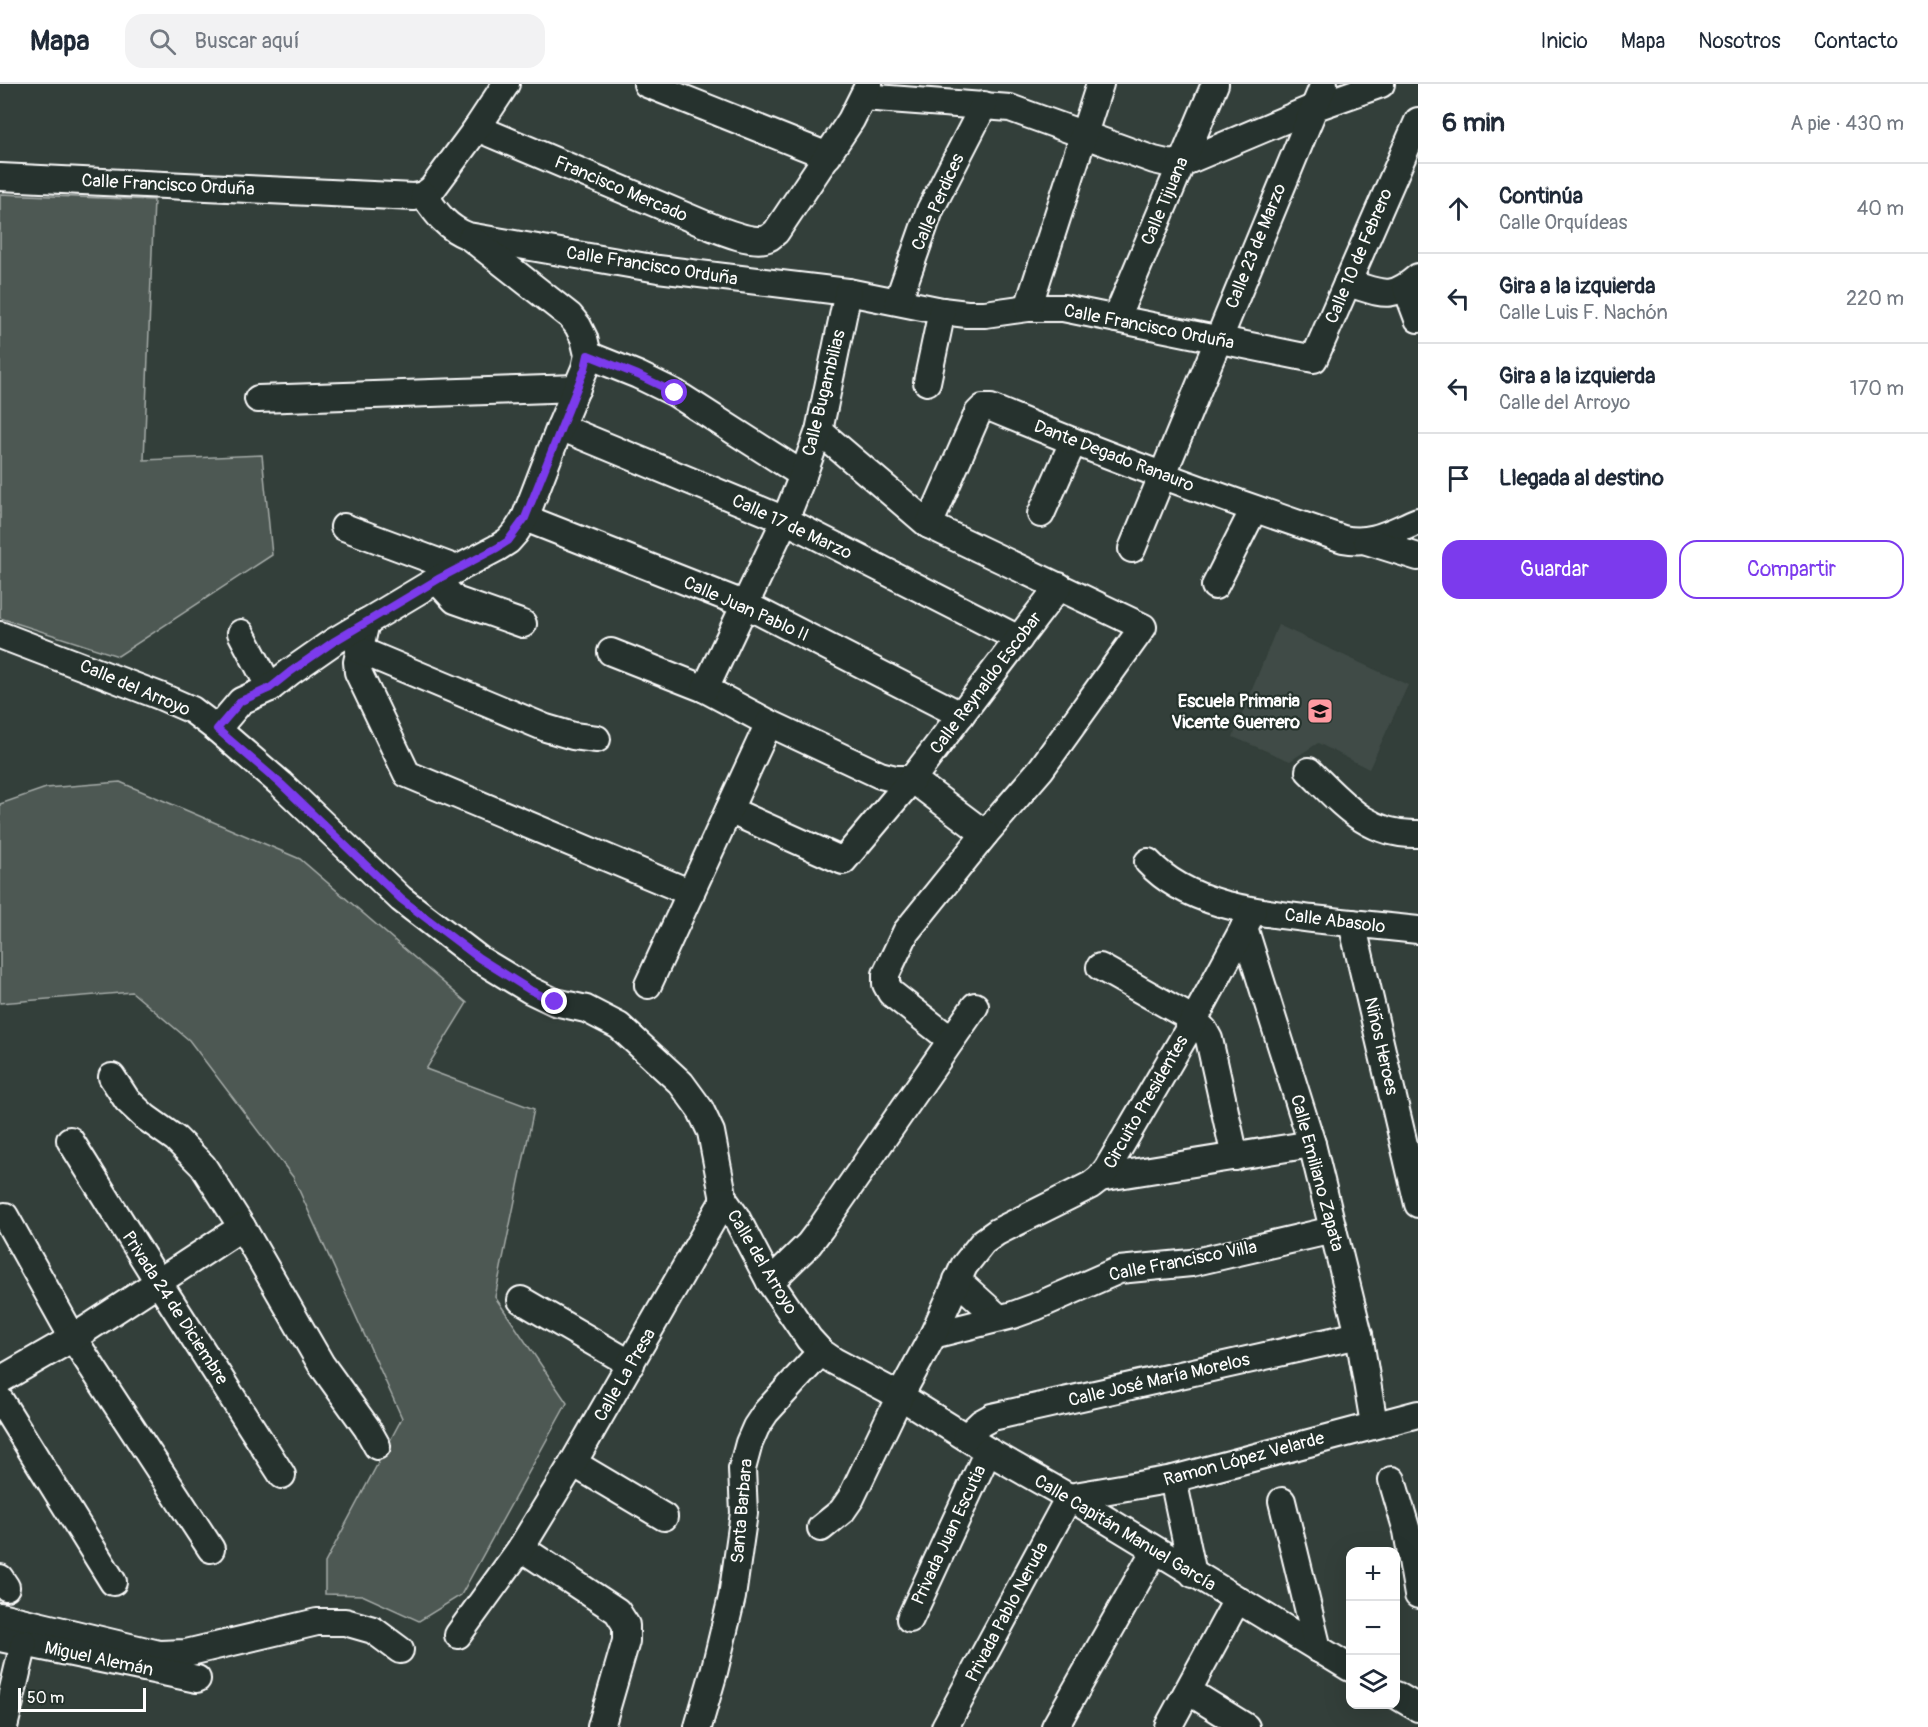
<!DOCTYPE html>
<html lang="es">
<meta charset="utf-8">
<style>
:root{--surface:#fff;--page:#f2f2f3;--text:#1f2937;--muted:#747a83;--line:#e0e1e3;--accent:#7c3aed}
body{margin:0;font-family:Pangolin,sans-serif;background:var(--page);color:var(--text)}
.controls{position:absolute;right:18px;bottom:18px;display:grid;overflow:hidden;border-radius:12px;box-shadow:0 6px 24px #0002}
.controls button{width:54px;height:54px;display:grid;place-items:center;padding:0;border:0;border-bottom:2px solid var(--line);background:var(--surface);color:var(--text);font:30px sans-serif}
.scale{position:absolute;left:18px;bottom:15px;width:128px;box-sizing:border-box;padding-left:6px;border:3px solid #fff;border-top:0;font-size:16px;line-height:21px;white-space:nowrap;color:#fff;-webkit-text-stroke:4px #26332d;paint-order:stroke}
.stop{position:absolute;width:18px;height:18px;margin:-14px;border:4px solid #7c3aed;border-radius:50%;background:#fff}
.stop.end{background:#7c3aed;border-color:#fff;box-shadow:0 2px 6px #0008}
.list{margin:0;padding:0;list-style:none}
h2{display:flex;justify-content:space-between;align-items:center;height:78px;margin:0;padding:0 24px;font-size:26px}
h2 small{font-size:20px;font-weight:400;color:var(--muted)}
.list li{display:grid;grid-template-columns:39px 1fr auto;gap:18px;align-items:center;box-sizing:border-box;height:90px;padding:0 24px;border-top:2px solid var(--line)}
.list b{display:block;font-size:22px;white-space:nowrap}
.list p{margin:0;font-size:20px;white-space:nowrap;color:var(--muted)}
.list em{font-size:20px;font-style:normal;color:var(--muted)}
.actions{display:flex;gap:12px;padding:18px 24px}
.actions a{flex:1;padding:14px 0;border:2px solid var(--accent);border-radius:18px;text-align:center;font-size:21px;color:var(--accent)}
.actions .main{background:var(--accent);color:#fff}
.icon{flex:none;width:33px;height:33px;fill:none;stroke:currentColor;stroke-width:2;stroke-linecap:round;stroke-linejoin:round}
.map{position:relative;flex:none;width:1418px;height:1643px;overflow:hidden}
header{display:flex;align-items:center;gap:36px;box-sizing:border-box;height:84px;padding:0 30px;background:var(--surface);border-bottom:2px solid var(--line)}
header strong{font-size:28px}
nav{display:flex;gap:33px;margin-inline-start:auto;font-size:21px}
.search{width:420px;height:54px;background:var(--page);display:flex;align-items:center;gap:15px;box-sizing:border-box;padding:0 21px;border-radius:18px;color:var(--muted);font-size:22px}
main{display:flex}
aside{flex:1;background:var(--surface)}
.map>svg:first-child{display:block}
</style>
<header>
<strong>Mapa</strong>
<div class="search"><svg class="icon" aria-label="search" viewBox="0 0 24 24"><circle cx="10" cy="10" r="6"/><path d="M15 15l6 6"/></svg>Buscar aquí</div>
<nav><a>Inicio</a><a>Mapa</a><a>Nosotros</a><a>Contacto</a></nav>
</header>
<main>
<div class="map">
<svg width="1418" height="1643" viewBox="0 0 1418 1643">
<rect width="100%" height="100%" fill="#333f3a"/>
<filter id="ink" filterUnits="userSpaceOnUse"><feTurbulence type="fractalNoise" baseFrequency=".0167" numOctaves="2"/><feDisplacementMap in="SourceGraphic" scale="12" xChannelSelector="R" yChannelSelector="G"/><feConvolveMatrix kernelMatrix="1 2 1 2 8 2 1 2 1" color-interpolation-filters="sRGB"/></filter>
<g filter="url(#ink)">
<!-- built -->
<path fill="#404c47" d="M1278,541L1408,601L1369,685L1318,659L1290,677L1233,653Z"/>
<!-- green -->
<g fill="#4d5853" stroke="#a6aca9" stroke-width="1.5">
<path d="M0,110L154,116L144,376L262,371L272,471L118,572L0,534Z"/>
<path d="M120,698L300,775L467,919L426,985L534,1025L495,1213L567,1319L461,1511L419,1537L362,1511L325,1510V1479L402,1334L293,1093L189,956L132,908L0,919V720L46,704Z"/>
</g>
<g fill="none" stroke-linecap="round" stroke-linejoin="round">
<defs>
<g id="minor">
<path d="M647,0L828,72"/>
<path d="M863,13L1010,24L1154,76L1167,79L1180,80L1313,24L1381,0"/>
<path d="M477,44L702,139C717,145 753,161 768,154C771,153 773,150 776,148L851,36L869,0"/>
<path d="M0,93L414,113L424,111L432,105L477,44L506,0"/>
<path d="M424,111C436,129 447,144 468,152L658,185L848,208L942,227L967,230H985L1028,224H1063L1314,275L1418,37"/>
<path d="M1347,199C1381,208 1389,218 1418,193"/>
<path d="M1406,203L1418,235"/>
<path d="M898,217L930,126L984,21"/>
<path d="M1028,224L1100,0"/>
<path d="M1116,235L1215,0"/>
<path d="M588,271L638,291L675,309L803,391"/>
<path d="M927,298L942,227"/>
<path d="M258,315L577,304"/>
<path d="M560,343L785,436L1019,555"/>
<path d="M819,347L929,441L1143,543L1041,685L985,750L906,848L886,890V900L891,909L951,956"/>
<path d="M1041,430L1073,358"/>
<path d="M525,434L746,521L961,631"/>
<path d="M929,441L978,329L983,324H991C1106,372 1224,415 1343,455C1373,461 1391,448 1418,437"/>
<path d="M344,443L457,485"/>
<path d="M1367,457L1418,473"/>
<path d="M1132,465L1324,0"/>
<path d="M440,494L444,504L455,516L523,540"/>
<path d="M1215,502L1254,425"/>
<path d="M366,538L357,578L358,588L407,690L691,809"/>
<path d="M241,549L270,604"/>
<path d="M0,551L160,612L192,626L217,645L281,700L401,815L479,875L530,906L555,918L586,925L619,942L681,999L700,1025L711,1048L724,1116L736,1133L770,1198L809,1255L821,1268L834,1277L900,1312L988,1367L1069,1413L1350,1584"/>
<path d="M359,566L546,644L573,652L597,655"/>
<path d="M611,568L705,605L769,639L880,691L896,695H912L985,750"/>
<path d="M705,605L785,436L803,391L819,347L848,208"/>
<path d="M217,645L241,617L270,604L290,588L333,558L440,494L497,464L508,457L516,448L525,434L560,343L585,284L588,271L584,254L578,242L570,232L471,154"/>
<path d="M1309,687C1342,719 1368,752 1418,750"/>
<path d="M729,726L843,777L912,695L1059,502"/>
<path d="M1148,778C1189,822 1257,828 1313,835C1348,839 1383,842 1418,846"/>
<path d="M1352,839L1418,1120"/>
<path d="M1244,843L1312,1060L1359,1251L1374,1340"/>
<path d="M1100,883L1194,936L1204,946L1209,955L1235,1073"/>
<path d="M648,901L769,639"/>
<path d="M112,993L127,1016L145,1033L176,1055L203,1082L242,1143L321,1280L367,1344L377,1362"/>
<path d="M70,1056L159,1199L282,1391"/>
<path d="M1100,1094L1312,1060"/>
<path d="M5,1132L73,1254L211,1465"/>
<path d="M957,1196L999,1234"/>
<path d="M770,1198L809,1160L821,1144L975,922"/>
<path d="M521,1216L631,1280"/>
<path d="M933,1251L1013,1231L1035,1223L1119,1186L1191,1179L1333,1146"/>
<path d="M0,1296L73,1254L242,1143"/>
<path d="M0,1316L113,1498"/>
<path d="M966,1353L981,1339L992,1333L1359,1251"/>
<path d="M573,1379L664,1433"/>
<path d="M1173,1395L1193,1490"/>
<path d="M1392,1396L1407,1447L1418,1511"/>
<path d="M1282,1417L1318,1565"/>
<path d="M821,1444L842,1427L851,1414L900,1312L933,1251L964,1182L983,1158L997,1148L1091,1101L1100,1094L1107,1085L1194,936L1253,827"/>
<path d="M521,1464L617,1527L626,1541V1557L601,1643"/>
<path d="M0,1494L6,1503"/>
<path d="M0,1532L159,1570L186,1569L317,1538H345L373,1546L400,1566"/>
<path d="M910,1535L988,1367"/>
<path d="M458,1551L521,1464L573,1379L724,1116"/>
<path d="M0,1554L197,1595"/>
<path d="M1188,1607L1246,1643"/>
<path d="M1396,1611L1418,1624"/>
<path d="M4,1643L24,1559"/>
<path d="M698,1643L714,1588L732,1513L744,1429L742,1385L749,1359L756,1343L766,1328L821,1268"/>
<path d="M945,1643L1069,1413L1173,1395L1418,1330"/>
<path d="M1055,1643L1155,1466"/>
<path d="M1168,1643L1237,1516"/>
</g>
</defs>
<!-- minor casing -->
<use href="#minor" stroke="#fff" stroke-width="30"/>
<!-- minor -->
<use href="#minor" stroke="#26332d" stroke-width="26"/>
</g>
</g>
<g fill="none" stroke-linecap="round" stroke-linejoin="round" filter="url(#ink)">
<!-- route -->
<path stroke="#7c3aed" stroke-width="8" d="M555,918L530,906L479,874L401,815L281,700L217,645L241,617L270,604L290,588L333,558L440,494L497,464L508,457L525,434L585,284L588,271L638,291L675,309"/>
</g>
<!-- icons -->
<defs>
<symbol id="school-square" viewBox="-11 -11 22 22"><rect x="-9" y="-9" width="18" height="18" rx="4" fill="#ff9aa2" stroke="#26332d"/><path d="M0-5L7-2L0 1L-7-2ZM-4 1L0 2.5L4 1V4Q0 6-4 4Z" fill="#111"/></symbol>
</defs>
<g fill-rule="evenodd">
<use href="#school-square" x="1305" y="612" width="30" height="30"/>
</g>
<g text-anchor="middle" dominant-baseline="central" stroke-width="4.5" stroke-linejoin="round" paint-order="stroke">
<!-- street labels -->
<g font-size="18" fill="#fff" stroke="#26332d">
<text transform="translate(168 101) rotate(3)">Calle Francisco Orduña</text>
<text transform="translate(621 105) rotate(23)">Francisco Mercado</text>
<text transform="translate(1165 117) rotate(-67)">Calle Tijuana</text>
<text transform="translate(938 118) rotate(-66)">Calle Perdices</text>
<text transform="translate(1256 162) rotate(-68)">Calle 23 de Marzo</text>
<text transform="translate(1359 172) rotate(-67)">Calle 10 de Febrero</text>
<text transform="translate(652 182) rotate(9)">Calle Francisco Orduña</text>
<text transform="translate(1149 243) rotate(11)">Calle Francisco Orduña</text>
<text transform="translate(824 309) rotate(-76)">Calle Bugambilias</text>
<text transform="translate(1114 372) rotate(21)">Dante Degado Ranauro</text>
<text transform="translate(792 443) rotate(25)">Calle 17 de Marzo</text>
<text transform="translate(746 525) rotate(24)">Calle Juan Pablo II</text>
<text transform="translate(986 599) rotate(-53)">Calle Reynaldo Escobar</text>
<text transform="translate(135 604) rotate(23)">Calle del Arroyo</text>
<text transform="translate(1335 837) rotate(7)">Calle Abasolo</text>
<text transform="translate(1381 962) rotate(77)">Niños Heroes</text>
<text transform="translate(1146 1018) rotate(-60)">Circuito Presidentes</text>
<text transform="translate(1317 1089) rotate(75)">Calle Emiliano Zapata</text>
<text transform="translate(1183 1177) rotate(-11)">Calle Francisco Villa</text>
<text transform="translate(762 1178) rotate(59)">Calle del Arroyo</text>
<text transform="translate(175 1224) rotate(57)">Privada 24 de Diciembre</text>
<text transform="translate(625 1291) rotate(-60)">Calle La Presa</text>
<text transform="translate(1159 1296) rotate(-13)">Calle José María Morelos</text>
<text transform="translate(1244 1375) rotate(-15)">Ramon López Velarde</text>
<text transform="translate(742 1427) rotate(-85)">Santa Barbara</text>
<text transform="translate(1125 1449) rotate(31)">Calle Capitán Manuel García</text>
<text transform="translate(949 1451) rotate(-65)">Privada Juan Escutia</text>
<text transform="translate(1007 1528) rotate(-62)">Privada Pablo Neruda</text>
<text transform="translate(99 1575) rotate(12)">Miguel Alemán</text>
</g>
<!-- poi labels -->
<g font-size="18" font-weight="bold" fill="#fff" stroke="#26332d" text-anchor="end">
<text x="1300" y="617">Escuela Primaria<tspan x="1300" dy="21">Vicente Guerrero</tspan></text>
</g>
</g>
</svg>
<div class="controls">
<button>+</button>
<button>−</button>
<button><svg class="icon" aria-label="layers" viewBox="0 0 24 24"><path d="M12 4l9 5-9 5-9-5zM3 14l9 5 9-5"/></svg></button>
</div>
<div class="scale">50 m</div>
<div class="stop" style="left:675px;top:309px"></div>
<div class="stop end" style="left:555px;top:918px"></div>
</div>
<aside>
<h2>6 min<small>A pie · 430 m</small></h2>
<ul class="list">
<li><svg class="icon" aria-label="ahead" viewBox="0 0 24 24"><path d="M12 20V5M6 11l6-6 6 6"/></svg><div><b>Continúa</b><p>Calle Orquídeas</p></div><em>40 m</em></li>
<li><svg class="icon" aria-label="left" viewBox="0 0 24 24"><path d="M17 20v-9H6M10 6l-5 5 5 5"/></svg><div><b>Gira a la izquierda</b><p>Calle Luis F. Nachón</p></div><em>220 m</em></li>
<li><svg class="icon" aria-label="left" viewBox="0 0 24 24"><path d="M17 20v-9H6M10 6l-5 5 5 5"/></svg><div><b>Gira a la izquierda</b><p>Calle del Arroyo</p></div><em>170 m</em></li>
<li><svg class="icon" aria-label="arrive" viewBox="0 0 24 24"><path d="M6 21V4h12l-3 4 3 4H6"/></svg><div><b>Llegada al destino</b></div></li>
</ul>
<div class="actions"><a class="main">Guardar</a><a>Compartir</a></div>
</aside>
</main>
